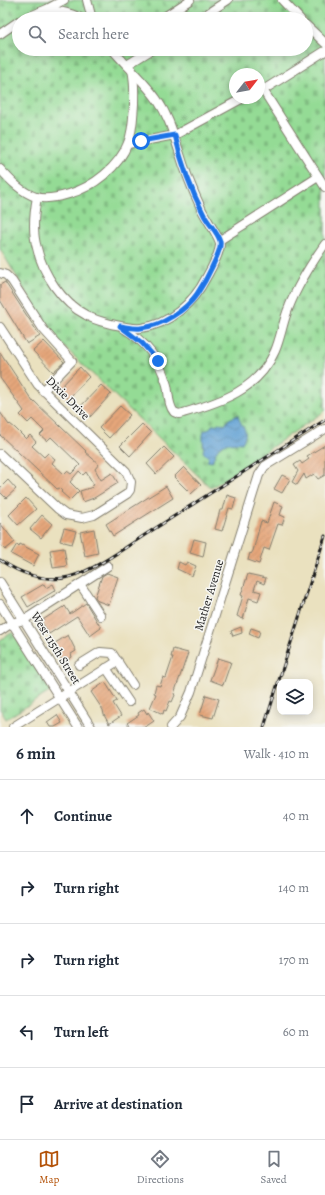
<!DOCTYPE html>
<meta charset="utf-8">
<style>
:root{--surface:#fff;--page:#f2f2f3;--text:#1f2937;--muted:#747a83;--line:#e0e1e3;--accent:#b45309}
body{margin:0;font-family:Alegreya,serif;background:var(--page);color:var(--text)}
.controls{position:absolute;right:12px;bottom:12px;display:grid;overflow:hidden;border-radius:8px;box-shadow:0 2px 10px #0003}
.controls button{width:36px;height:36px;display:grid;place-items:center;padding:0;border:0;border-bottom:1px solid var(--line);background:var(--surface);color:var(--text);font:20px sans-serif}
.compass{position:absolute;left:229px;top:68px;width:36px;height:36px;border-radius:50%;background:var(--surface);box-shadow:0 2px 10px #0003;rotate:59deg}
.stop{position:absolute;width:12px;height:12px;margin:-9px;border:3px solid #1a73e8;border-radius:50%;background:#fff}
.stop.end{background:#1a73e8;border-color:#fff;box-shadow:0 1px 4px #0008}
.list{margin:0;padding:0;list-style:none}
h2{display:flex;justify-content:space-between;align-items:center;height:52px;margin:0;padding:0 16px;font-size:17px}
h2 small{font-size:13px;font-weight:400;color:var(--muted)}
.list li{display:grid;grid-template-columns:26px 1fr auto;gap:12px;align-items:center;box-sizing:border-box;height:72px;padding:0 16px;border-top:1px solid var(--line)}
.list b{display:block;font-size:15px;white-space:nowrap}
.list em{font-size:13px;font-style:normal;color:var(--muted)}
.icon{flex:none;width:22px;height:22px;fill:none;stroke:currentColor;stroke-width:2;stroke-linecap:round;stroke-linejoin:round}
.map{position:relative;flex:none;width:325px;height:727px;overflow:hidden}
.search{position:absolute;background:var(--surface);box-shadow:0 2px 10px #0003;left:12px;right:12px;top:12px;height:44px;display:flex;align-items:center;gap:10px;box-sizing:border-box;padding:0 14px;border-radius:22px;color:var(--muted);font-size:15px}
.sheet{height:412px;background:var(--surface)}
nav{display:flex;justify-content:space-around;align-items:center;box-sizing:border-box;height:56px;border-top:1px solid var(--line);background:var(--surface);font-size:11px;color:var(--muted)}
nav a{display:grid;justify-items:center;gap:2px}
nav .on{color:var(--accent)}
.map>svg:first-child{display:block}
</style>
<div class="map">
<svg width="325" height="727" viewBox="0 0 325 727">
<defs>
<pattern id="cemetery-stones" width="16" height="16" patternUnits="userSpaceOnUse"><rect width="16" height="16" fill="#94db95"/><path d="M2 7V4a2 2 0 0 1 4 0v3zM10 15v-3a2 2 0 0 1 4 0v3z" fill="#7fbb80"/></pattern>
<pattern id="water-waves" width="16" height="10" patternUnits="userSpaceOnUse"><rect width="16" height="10" fill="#60a0d3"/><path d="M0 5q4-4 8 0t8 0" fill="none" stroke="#4e82aa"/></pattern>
<pattern id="building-hatch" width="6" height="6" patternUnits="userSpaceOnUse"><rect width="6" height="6" fill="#e5a67a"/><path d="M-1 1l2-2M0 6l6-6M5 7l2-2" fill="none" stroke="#c48e69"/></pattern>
</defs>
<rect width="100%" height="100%" fill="#f6f6f2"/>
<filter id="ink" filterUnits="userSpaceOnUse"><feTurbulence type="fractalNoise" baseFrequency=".025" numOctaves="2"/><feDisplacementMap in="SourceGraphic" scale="8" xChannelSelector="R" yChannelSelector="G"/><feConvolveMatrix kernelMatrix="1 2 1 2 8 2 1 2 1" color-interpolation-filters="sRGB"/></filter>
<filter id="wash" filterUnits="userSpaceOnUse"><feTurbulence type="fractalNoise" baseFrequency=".012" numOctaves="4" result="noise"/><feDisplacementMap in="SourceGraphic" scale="16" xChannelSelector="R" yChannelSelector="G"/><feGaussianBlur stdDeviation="0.9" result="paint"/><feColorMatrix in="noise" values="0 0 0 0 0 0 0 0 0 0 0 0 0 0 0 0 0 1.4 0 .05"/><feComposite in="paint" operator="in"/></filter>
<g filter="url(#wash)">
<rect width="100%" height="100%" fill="#eae1bf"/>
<!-- cemetery -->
<g fill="url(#cemetery-stones)" stroke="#587c58" fill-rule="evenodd">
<path d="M0,0H325V411L211,488L52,335L0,249ZM19,19H306V49H19ZM235,74H259V98H235Z"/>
<path d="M13,632L51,691L6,719L0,709V640Z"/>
</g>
<!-- water -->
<path fill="url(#water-waves)" stroke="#3e5e78" d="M238,415C240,427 251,429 242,443C235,442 221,442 217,450C215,454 216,455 213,458V461L212,462L207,461L209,458L203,452C205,444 201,439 204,431L210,429L212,425H215L219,423L225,425L229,419Z"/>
<g id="blocks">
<!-- building -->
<g fill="url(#building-hatch)">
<path d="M5,282L40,336L27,344L0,300V285Z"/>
<path d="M44,341L64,362L53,372L33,351Z"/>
<path d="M0,352L33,402L34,401L86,451L85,452L99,464L95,469L101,480L112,473L118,483L94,498L83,502L80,491L93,487L92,486L94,485L86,472L83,475L79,471L70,482L79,491L70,500L61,492L62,491L59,488L57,489L56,488L0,435V412L9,425L10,424L15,428L26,439L30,435L36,442L32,446L44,457L48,453L55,459L52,463L64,474L67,471L71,474L80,465L51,437L47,441L40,435L44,431L32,419L28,423L20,415L24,411L0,378Z"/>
<path d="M80,367L89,377L68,399L58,390Z"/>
<path d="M101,385L111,394L90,417L80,407Z"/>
<path d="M120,406L130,415L109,438L99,428Z"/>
<path d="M142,424L151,433L130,456L120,446Z"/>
<path d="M325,445V475L318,479L314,474L306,479L304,474L297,485L292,482L298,471L294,465L300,461L302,464L309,459L307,456Z"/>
<path d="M164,447L174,457L156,474L147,464Z"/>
<path d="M184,467L201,485L191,494L174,477Z"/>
<path d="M282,475L290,479L282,493L274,489Z"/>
<path d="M8,480L16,489L6,498L0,492V488Z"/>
<path d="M166,486L173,498L113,536L106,524Z"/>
<path d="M227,495L236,498L233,509L229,508L222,531L215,529L220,510H223Z"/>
<path d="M26,498L36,509L18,525L9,515Z"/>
<path d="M274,502L283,506L280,515L285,517L282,525L278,524L269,550L264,548L259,564L248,560L250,553L251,554L253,551L261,521L267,523Z"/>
<path d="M42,515L52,524L41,538L30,529Z"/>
<path d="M0,523L15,542L5,550L0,544Z"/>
<path d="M64,528L76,531L72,544L60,541Z"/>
<path d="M94,529L98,553L85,556L80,532Z"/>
<path d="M194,539L206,542L203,557L190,553Z"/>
<path d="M17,544L19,546L20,544L39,554L33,566L11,554Z"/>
<path d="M64,548L67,566L53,568L50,550Z"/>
<path d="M179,562L185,565L187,562L196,566L192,576L177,569Z"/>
<path d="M107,573L118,577L109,605L98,601L95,597L102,576Z"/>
<path d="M248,574L266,578L264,584L257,581L254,590L261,592L258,601L249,598L243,619L237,616L243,596L241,595Z"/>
<path d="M44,584L46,588L53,584L56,590L28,607L22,597Z"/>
<path d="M86,603L101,628L90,636L77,616L49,634L41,621L63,607V608L65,606L70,614Z"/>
<path d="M241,627L242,633L233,636L231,631Z"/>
<path d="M251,628L260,631L258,638L249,634Z"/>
<path d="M68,635L76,651L71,654L72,657L64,663L52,645Z"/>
<path d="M173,649L188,653L174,694L175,695L172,702L170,701L166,711L164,710L163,714L150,708L156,694L154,693L156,685L160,686L163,677L166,678L173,657H171Z"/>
<path d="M218,658L231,662L223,685L210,680Z"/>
<path d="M105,682L117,701L113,703L121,716L109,724L104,715L103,710L91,692Z"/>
<path d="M206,695L219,699L213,718L200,715Z"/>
<path d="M144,709L147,714L148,712L154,721L145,727H130L127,723L139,715L138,713Z"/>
<path d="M57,715L62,723L55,727H50L47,722Z"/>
</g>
</g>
</g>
<g filter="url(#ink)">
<use href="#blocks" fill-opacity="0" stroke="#837e6e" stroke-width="1"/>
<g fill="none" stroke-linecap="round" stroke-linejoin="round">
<defs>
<g id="minor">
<path d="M87,0L92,19"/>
<path d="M282,0L300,19"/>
<path d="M40,12C56,9 68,12 83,19"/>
<path d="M23,19L47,9L64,0"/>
<path d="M161,19L190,0"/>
<path d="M199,19L228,0"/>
<path d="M306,25L325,43"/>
<path d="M0,34L19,21"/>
<path d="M127,65L153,49"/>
<path d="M263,90L325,187"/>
<path d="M259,91L268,87L325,51"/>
<path d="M128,144L175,135L243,98"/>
<path d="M0,169C10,180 21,192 36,197C46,200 59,197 69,194C93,187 119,167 128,143C133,131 133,117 134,104C134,93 135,82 132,70"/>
<path d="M37,197C34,213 32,232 37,248C43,274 62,303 86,315C94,320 103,322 111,324C121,326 132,329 141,328C169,325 194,302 206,278C211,269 219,256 220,245C221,239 204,216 201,208C192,189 185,171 179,151C173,133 169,117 158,101C145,82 127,67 112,49"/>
<path d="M220,240L318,177"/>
<path d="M0,273L6,275L12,281L43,329L72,361L43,391"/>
<path d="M0,327L38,385L126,471L131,482L130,490L127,494L94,515L82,518L77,517L66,515L58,509L0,454"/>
<path d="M123,328C145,341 160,360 167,385C169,394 168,405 174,412L179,414L183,413C221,402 258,390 275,351C281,337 283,321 289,307C298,284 311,264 325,244"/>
<path d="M0,582L91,727"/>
<path d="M80,584L101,616"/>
<path d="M0,604L78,727"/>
<path d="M0,631L12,623L24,620L108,566"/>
<path d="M79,665L100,652L112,653L133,685"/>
<path d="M106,668L129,702"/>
<path d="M13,727L118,661"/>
<path d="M171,727L180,717L191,692L259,475L265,466L325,429"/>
</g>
</defs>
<!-- minor casing -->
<use href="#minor" stroke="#837e6e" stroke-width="10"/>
<!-- minor -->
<use href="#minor" stroke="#fff" stroke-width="8"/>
<defs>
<g id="rail">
<path d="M0,560C19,573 45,583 69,577C96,570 127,546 151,531C209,494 267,457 325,420"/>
<path d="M264,727L325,536"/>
</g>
</defs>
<!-- rail casing -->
<use href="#rail" stroke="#1c1c1c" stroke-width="3"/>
<!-- rail -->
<use href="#rail" stroke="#f6f6f2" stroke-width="1.5" stroke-dasharray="4.5" stroke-linecap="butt"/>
</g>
</g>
<g fill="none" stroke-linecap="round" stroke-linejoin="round" filter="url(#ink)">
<!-- route -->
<path stroke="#1a73e8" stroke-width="5" d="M141,141L175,135C181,162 191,190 204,215C208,223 218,233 220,241C222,248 215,260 212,267C208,276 203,285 197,294C186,310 162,326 141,328C134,329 127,327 120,326L142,343L158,361"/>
</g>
<g text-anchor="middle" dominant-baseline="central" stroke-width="3" stroke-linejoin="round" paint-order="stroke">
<!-- street labels -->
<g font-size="12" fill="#1c1c1c" stroke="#f6f6f2">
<text transform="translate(68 398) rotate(45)">Dixie Drive</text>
<text transform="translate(209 595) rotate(-73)">Mather Avenue</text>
<text transform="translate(56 648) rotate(58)">West 115th Street</text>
</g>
</g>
</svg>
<div class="controls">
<button><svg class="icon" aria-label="layers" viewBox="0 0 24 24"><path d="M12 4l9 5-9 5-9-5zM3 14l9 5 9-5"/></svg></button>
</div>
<svg class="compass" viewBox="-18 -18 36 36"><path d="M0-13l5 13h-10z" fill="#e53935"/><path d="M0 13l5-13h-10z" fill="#747a83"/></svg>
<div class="stop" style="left:141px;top:141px"></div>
<div class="stop end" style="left:158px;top:361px"></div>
<div class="search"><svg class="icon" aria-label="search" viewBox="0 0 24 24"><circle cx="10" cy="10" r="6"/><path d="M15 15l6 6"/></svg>Search here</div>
</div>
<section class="sheet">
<h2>6 min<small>Walk · 410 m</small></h2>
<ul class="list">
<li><svg class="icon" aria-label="ahead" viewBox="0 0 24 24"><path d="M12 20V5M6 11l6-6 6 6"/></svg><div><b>Continue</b></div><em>40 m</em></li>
<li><svg class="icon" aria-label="right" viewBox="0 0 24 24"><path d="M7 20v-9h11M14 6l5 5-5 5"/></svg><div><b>Turn right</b></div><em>140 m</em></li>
<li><svg class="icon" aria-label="right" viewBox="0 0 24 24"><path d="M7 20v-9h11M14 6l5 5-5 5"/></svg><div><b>Turn right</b></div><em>170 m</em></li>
<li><svg class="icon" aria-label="left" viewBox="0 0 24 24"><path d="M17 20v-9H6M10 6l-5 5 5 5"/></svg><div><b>Turn left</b></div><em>60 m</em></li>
<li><svg class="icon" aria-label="arrive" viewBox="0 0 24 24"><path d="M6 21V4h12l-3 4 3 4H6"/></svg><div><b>Arrive at destination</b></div></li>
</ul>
</section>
<nav>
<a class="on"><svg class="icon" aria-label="map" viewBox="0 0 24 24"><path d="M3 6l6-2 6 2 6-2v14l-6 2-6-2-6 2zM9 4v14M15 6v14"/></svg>Map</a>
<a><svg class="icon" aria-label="directions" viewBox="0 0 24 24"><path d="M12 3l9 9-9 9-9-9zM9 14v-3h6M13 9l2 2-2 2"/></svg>Directions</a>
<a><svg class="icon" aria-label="saved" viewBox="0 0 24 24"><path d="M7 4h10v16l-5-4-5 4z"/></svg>Saved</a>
</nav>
